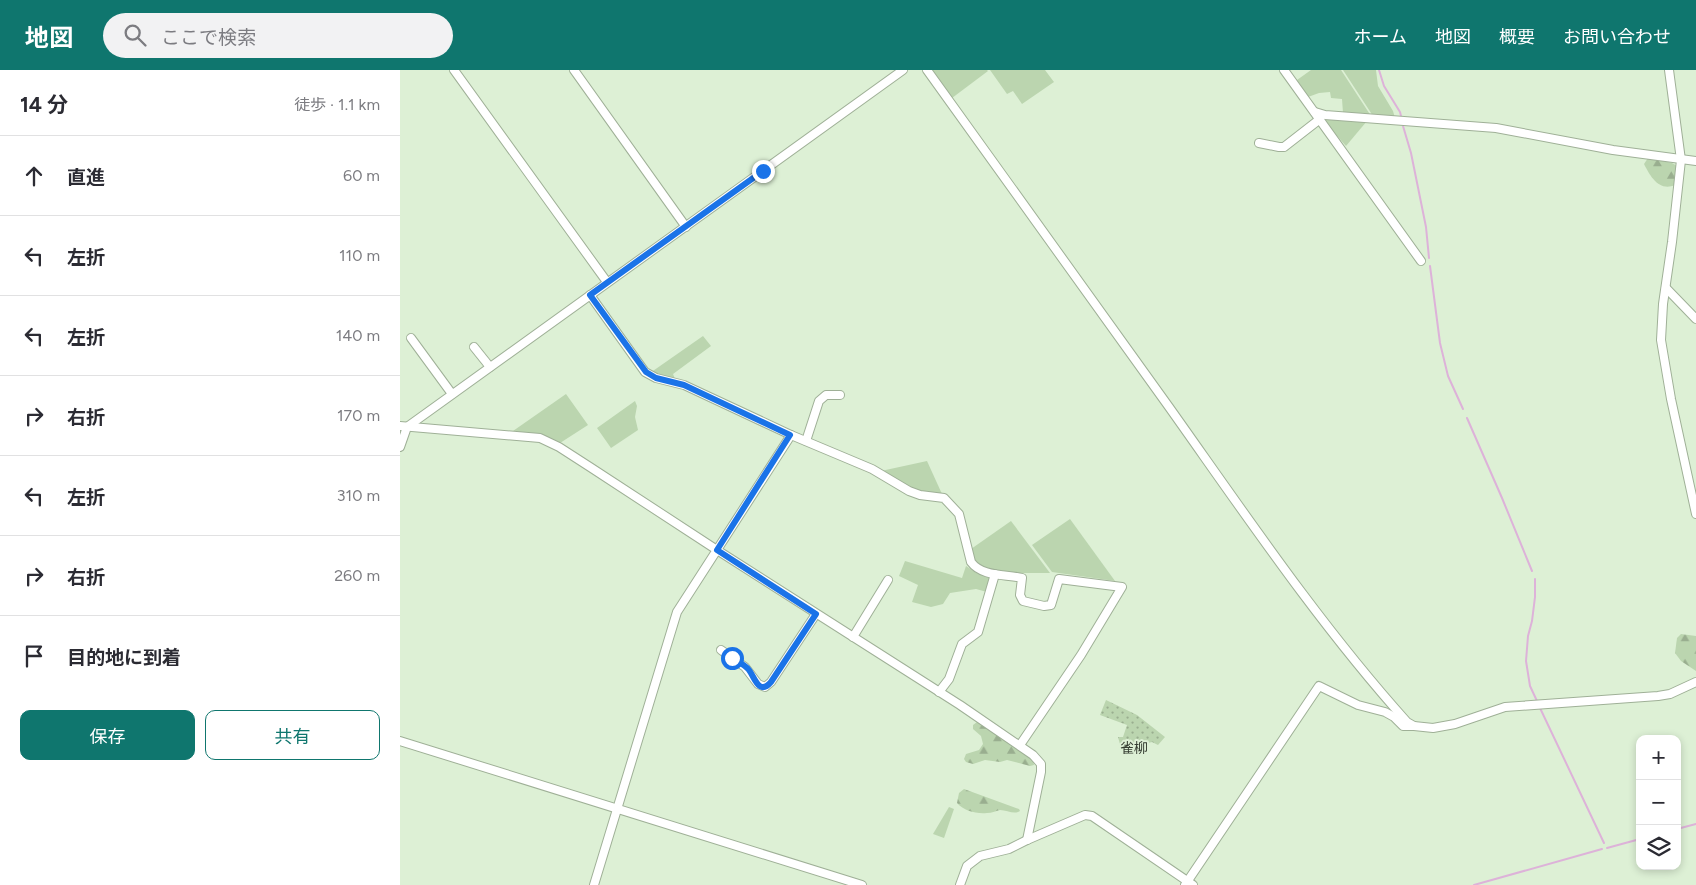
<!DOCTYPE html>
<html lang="ja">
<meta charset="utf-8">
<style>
:root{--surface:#fff;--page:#f2f2f3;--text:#2b2b33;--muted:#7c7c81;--line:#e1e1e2;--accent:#0f766e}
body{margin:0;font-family:Figtree,"Noto Sans JP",sans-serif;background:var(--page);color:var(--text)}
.controls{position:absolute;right:15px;bottom:15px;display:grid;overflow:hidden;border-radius:10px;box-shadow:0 2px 8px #0003}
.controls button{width:45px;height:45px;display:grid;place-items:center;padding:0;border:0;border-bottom:1px solid var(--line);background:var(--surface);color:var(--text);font:25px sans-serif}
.stop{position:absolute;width:15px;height:15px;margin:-11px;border:4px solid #1a73e8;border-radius:50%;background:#fff}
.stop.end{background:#1a73e8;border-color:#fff;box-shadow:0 1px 5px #0008}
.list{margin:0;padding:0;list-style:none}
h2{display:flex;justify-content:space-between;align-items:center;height:65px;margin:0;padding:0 20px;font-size:21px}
h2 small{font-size:16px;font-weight:400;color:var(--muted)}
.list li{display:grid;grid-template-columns:32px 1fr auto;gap:15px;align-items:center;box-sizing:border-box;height:80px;padding:0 20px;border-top:1px solid var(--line)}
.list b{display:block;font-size:19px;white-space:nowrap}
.list em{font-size:16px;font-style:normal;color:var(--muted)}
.actions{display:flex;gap:10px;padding:15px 20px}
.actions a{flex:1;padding:11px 0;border:1px solid var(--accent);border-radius:10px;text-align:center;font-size:18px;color:var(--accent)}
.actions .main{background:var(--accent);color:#fff}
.icon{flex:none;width:28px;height:28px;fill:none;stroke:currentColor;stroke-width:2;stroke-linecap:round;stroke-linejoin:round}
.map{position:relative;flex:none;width:1296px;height:815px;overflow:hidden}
header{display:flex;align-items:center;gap:30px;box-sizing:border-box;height:70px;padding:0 25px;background:var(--accent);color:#fff}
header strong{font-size:24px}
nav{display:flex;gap:28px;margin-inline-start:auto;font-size:18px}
.search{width:350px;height:45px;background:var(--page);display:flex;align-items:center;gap:12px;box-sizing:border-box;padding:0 18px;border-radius:28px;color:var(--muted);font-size:19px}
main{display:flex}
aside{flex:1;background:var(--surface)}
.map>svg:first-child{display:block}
</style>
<header>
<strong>地図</strong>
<div class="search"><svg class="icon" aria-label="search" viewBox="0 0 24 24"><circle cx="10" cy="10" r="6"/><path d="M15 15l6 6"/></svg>ここで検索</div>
<nav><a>ホーム</a><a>地図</a><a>概要</a><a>お問い合わせ</a></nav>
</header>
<main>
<aside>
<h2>14 分<small>徒歩 · 1.1 km</small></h2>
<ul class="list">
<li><svg class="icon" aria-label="ahead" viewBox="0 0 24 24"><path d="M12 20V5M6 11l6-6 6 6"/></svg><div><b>直進</b></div><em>60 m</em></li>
<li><svg class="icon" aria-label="left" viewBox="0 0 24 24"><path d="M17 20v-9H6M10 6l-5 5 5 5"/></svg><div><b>左折</b></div><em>110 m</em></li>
<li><svg class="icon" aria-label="left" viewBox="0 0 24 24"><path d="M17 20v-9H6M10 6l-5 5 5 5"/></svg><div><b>左折</b></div><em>140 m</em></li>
<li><svg class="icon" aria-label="right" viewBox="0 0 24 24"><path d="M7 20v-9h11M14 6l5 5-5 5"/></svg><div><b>右折</b></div><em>170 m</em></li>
<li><svg class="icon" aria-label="left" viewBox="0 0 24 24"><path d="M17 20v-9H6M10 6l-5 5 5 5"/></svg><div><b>左折</b></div><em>310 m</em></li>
<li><svg class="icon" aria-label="right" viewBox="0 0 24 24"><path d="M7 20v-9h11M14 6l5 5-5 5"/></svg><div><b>右折</b></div><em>260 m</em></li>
<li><svg class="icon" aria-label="arrive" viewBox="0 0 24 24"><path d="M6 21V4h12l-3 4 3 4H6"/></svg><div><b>目的地に到着</b></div></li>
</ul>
<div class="actions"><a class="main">保存</a><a>共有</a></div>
</aside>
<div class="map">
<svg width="1296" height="815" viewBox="0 0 1296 815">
<defs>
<pattern id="forest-firs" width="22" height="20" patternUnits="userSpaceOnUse" patternTransform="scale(1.25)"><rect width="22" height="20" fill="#bbd5af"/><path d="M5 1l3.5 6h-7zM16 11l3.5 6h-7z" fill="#99ae8f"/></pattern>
<pattern id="garden-dots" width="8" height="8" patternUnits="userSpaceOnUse" patternTransform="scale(1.25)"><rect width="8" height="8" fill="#bbd5af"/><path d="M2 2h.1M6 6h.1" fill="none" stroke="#99ae8f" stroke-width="1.8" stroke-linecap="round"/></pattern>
</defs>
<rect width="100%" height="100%" fill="#ddf0d5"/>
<!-- grass -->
<g fill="#bbd5af">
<path d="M532,0H587L588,1L552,28Z"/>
<path d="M590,0H645L654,12L622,34L613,21L607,24Z"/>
<path d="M911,0H941L971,46L943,43L942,29L931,28L930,22L919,23L908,27L897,10Z"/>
<path d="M943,0H976L978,16L993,41L995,48L973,46Z"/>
<path d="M925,48L967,51L946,76L924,51Z"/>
<path d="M303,266L311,276L273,304L275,309L250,303Z"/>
<path d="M166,324L188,355L160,373L145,366L113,361Z"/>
<path d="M235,331L237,336L235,347L238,360L211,378L197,358Z"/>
<path d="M527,391L542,424L511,419L481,401Z"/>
<path d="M670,449L715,511L652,502L632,475Z"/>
<path d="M611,451L650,503H618L585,498L574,490L571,479Z"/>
<path d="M505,491L562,508L566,496L578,504L592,507L587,522L576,519L550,523L543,534L531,537L512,532L518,515L499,506Z"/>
<path d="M549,737L554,739L544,768L533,764Z"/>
</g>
<!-- forest -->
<g fill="url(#forest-firs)">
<path d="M1248,88L1272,93L1277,96L1275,115C1259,122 1250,106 1244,94Z"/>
<path d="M1281,564L1296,566V601L1281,591L1275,583L1277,568Z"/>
<path d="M577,652L628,685L633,690L634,695L630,696L607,690L600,692L585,690L573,694L566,692L564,689L566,684L579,680L583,674L581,666L573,659V655Z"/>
<path d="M564,719L619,739L620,741C614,745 607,740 600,740C595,741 592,743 587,743C576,744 564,741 557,733L559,723Z"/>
</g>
<!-- garden -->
<path fill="url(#garden-dots)" d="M706,630L737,645L765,667L758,675L752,672L748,673L724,680L721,678L718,667H723L727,655L700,645Z"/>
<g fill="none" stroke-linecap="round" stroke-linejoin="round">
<!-- stream -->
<g stroke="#ddb2d9" stroke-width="2">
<path d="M979,0L984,16L1000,42L1001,46"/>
<path d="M1003,56L1011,83L1026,157L1029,188"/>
<path d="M1030,196L1040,273L1048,306L1063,339"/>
<path d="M1067,348L1102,428L1132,501"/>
<path d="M1135,509V527L1132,551L1128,566L1126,591L1130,616L1137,631"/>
<path d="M1140,638L1204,773"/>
<path d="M1277,759L1296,754"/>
<path d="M1207,778L1240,769"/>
<path d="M1074,815L1202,779"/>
</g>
<defs>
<g id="minor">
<path d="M54,0L207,212"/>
<path d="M174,0L286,157"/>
<path d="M527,0C608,112 689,224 769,337C845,444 919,554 1007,652L1014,656L1033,658L1055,654L1105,637L1258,626L1270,624L1296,612"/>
<path d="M884,0L1021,191"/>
<path d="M1269,0L1281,90L1272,172L1263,234L1261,270L1271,329L1296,444"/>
<path d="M915,42L925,45L1096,58L1213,80L1296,91"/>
<path d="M859,73L879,77H884L920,49"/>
<path d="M1266,218L1296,249"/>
<path d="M190,225L245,302L256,308L284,315L391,365L472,399L509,421L520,425L544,428L559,444L571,492C582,507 606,504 622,508L620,525L623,531L644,536L651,535L659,509L722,517L681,585L620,675"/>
<path d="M11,268L52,324"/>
<path d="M74,277L90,297"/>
<path d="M0,356L140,368L159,377L190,397L317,480L560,635L633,685L641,694V702L627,770"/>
<path d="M406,371L419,331L426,325H440"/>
<path d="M0,377L7,357L503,0"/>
<path d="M453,567L488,510"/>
<path d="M321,580L345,597L358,614L365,617L371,612L416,544"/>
<path d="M539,622L549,609L562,574L578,562L595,504"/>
<path d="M0,671L462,815"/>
<path d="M194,815L277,542L391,365"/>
<path d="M560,815L567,796L580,786L609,779L627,770L685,745L692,746L793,815"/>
<path d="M785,815L919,616L958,635L985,642L994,647L1003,656H1014"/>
</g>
</defs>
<!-- minor casing -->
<use href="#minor" stroke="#9fb097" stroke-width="10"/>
<!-- minor -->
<use href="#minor" stroke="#fff" stroke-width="8"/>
</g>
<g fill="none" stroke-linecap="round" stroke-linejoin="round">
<!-- route -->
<path stroke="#1a73e8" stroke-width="6" d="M332,588C337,591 345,595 349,600C355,608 359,626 371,612L416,544L317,480L390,365L284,315L256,308L246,302L190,225L363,101"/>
</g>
<g text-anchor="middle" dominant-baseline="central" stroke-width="4" stroke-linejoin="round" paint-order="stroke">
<!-- neighbourhood labels -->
<g font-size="14" fill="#353d32" stroke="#ddf0d5">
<text x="734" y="678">雀柳</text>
</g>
</g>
</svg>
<div class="controls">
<button>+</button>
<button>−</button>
<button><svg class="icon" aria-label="layers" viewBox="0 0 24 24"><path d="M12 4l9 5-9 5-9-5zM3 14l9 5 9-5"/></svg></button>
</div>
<div class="stop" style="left:332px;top:588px"></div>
<div class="stop end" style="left:363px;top:101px"></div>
</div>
</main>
